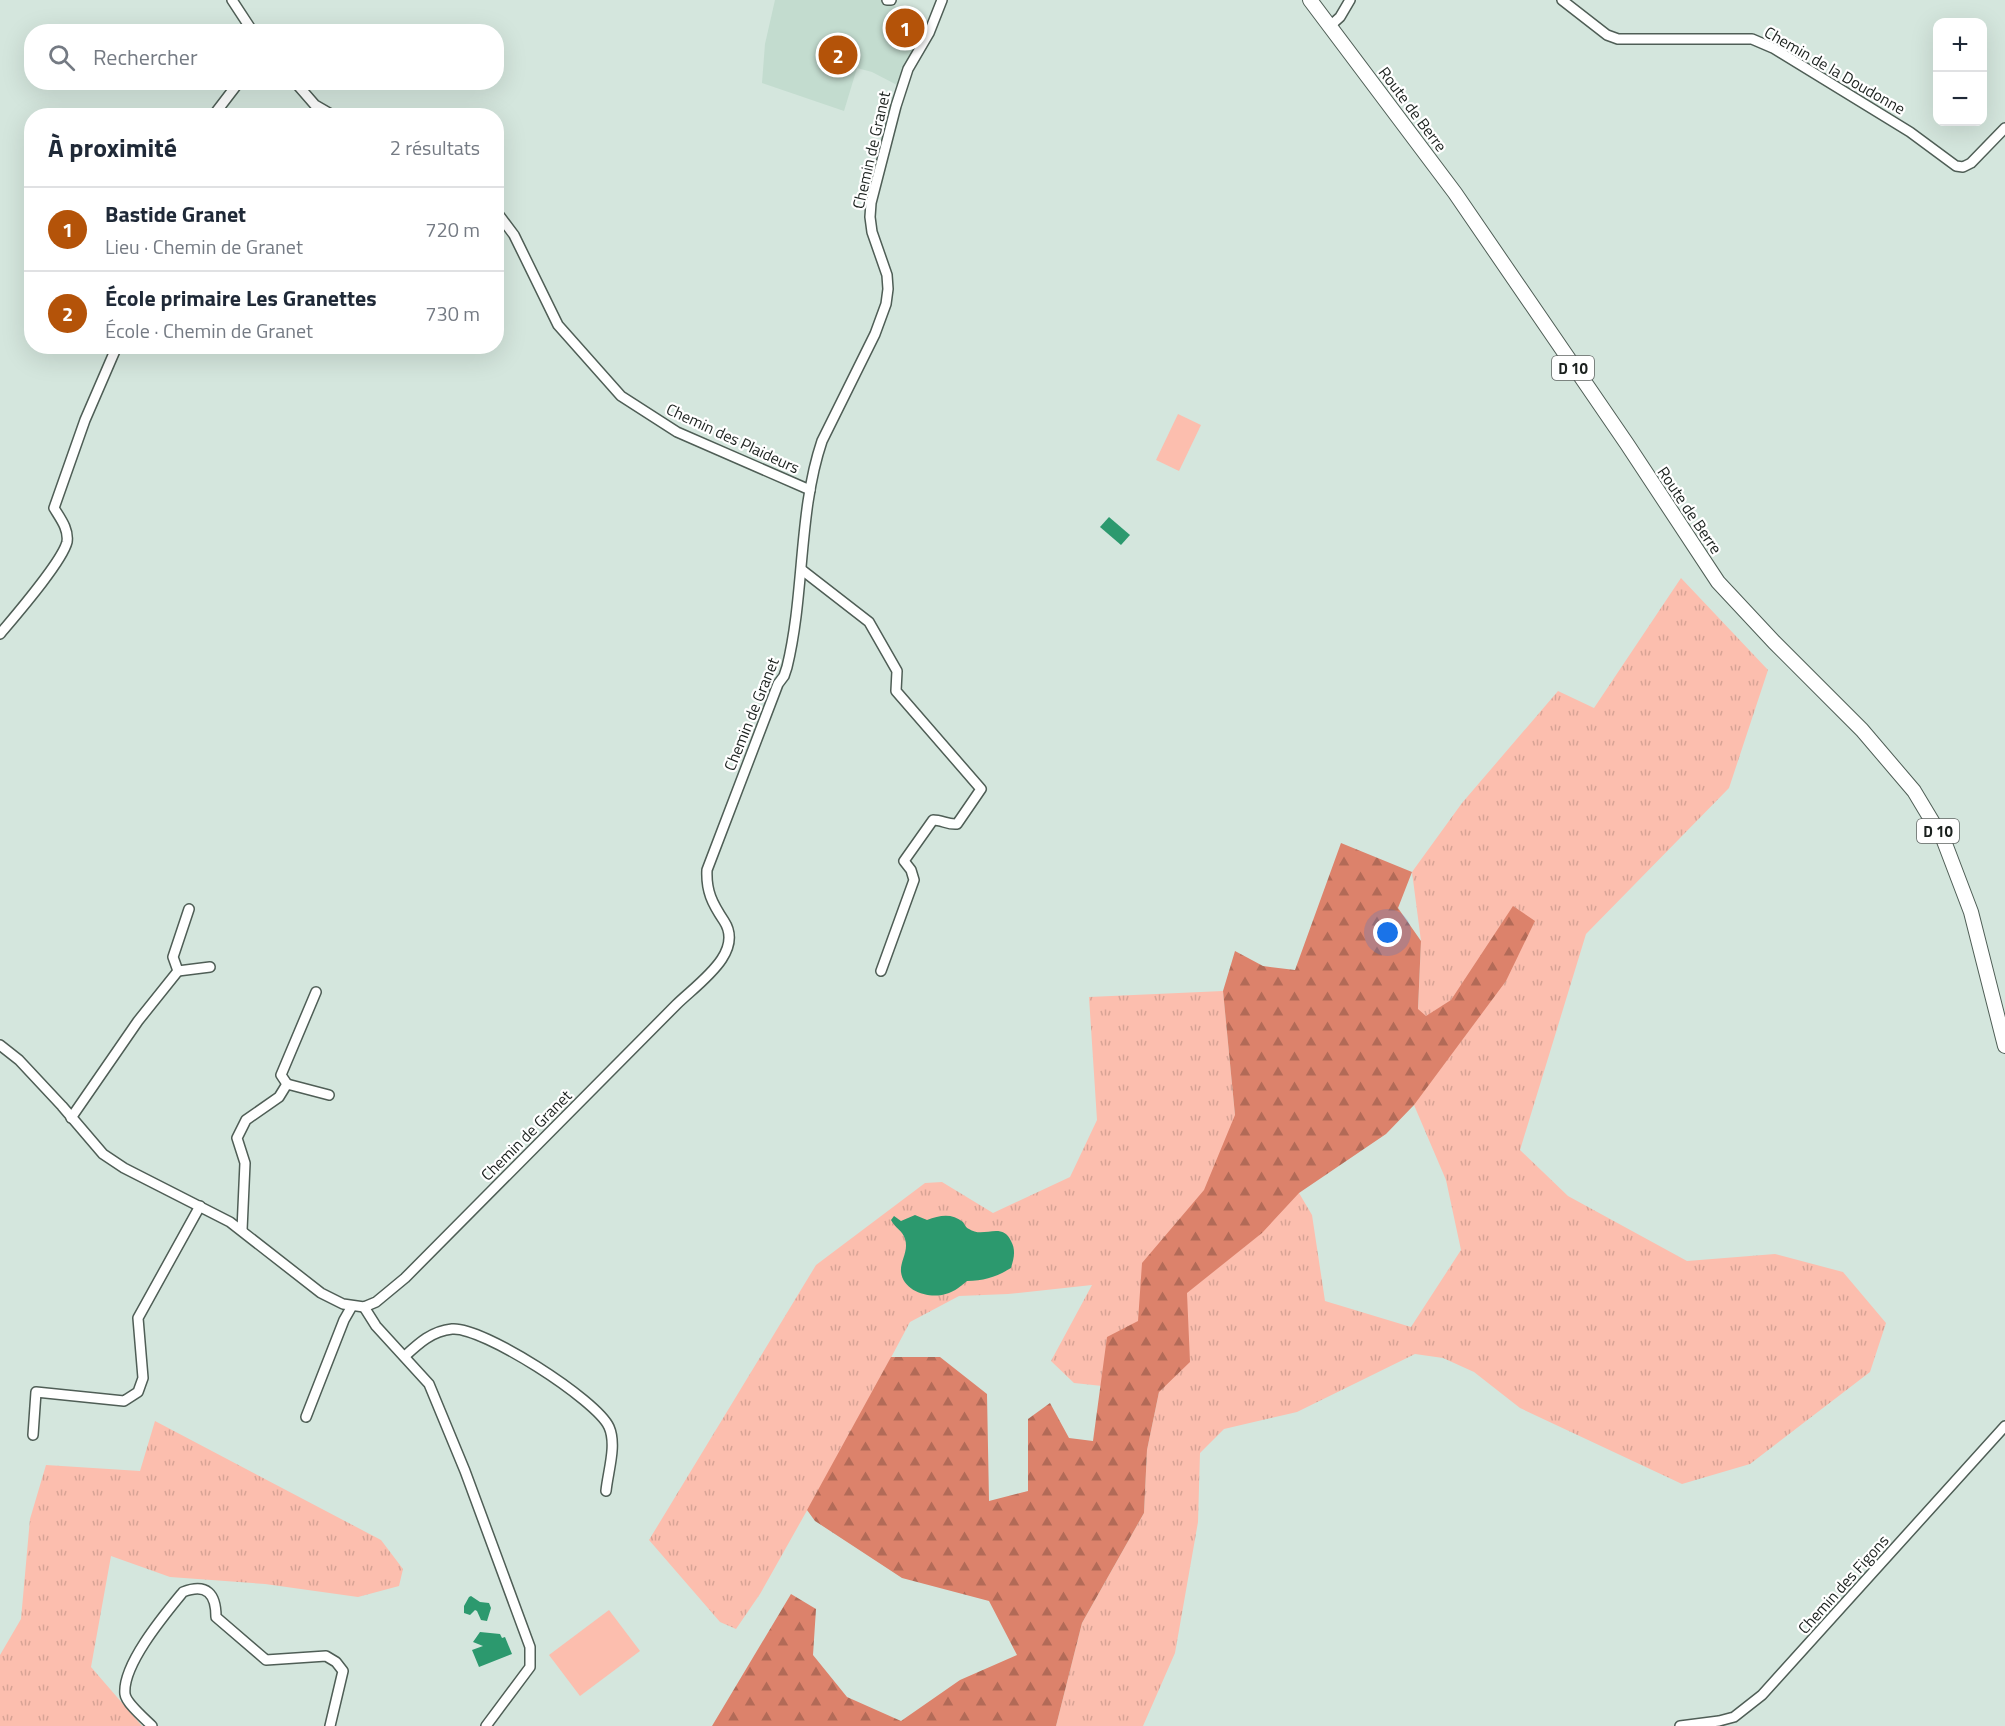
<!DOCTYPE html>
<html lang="fr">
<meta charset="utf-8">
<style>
:root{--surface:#fff;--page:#f6f6f7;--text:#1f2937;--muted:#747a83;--line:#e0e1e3;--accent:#b45309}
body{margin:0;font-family:"Titillium Web",sans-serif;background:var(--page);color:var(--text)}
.controls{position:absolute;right:18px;top:18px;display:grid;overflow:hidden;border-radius:12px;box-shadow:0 6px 24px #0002}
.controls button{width:54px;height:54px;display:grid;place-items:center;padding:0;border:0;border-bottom:2px solid var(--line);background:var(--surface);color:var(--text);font:30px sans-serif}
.you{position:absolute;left:1388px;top:933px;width:21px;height:21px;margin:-15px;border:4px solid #fff;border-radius:50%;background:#1a73e8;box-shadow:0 0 0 9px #1a73e833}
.badge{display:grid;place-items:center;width:39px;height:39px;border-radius:50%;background:var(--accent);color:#fff;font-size:20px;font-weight:700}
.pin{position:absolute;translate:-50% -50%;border:3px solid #fff;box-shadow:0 2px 6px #0006}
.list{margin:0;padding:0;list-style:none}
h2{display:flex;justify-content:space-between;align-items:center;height:78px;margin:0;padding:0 24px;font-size:26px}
h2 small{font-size:20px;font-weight:400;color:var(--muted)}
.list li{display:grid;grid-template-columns:39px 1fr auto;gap:18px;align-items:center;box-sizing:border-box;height:84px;padding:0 24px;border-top:2px solid var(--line)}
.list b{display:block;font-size:22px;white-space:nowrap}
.list p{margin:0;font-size:20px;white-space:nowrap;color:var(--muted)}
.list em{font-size:20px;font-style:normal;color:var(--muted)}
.icon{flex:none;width:33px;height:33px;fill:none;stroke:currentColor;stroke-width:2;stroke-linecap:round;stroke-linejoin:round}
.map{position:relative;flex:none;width:2005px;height:1726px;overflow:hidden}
.search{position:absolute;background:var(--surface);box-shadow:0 6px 24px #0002;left:24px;top:24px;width:480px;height:66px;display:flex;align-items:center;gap:15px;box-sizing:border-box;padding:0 21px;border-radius:24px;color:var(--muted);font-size:22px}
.panel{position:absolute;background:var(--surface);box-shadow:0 6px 24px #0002;left:24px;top:108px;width:480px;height:246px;border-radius:24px}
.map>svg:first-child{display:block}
</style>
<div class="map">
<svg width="2005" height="1726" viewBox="0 0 2005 1726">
<defs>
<pattern id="grass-tufts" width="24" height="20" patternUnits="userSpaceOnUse" patternTransform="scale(1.5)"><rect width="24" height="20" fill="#fcbeae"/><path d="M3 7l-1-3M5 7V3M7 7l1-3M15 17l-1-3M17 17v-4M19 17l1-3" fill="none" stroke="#d7a395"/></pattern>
<pattern id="forest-firs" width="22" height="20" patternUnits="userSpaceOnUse" patternTransform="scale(1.5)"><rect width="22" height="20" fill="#dc826b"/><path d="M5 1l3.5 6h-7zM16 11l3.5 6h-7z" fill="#b26a57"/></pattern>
</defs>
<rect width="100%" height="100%" fill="#d4e6dd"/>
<!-- built -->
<path fill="#c3dccf" d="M775,0H883L899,8L928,27L905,66L897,85L872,72L857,68L844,111L762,83L765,44Z"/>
<!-- grass -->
<g fill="url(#grass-tufts)">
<path d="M1681,578L1768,670L1729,788L1586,934L1520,1150L1568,1196L1687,1261L1775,1254L1843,1272L1886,1323L1870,1372L1750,1464L1682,1484L1520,1408L1474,1372L1443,1358L1415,1354L1297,1412L1224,1429L1200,1453L1198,1522L1175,1653L1143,1726H1056L1082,1623L1144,1513L1147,1450L1159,1392L1074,1383L1051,1361L1092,1285L1008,1294L959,1296L910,1322L854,1427L760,1594L736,1629L720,1622L649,1540L816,1265L925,1183L942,1182L993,1213L1070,1177L1097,1120L1089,997L1223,991L1235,1115L1299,1193L1312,1215L1325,1301L1411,1327L1461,1250L1446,1180L1414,1105L1421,941L1412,872L1462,803L1558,691L1594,708Z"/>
<path d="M155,1421L381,1540L403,1569L399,1586L358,1597L265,1584L170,1577L111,1556L91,1667L142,1726H0V1655L21,1619L30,1519L46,1465L140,1471Z"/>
</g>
<!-- forest -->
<path fill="url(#forest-firs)" d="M1341,843L1412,872L1398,908L1421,941L1418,1009L1426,1016L1451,1000L1513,906L1535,921L1506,981L1414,1105L1386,1134L1299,1193L1262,1233L1187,1293L1190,1362L1159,1392L1147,1450L1144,1513L1082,1623L1056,1726H712L791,1594L816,1609L813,1655L847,1697L901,1721L960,1680L1017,1655L989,1601L902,1578L815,1521L807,1510L891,1357H940L987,1394L989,1501L1028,1491V1419L1050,1403L1069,1438L1093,1441L1107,1337L1138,1321L1142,1263L1204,1190L1235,1115L1223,991L1235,951L1263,966L1295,970Z"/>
<!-- pitch -->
<g fill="#fcbeae">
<path d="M1178,414L1201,425L1179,471L1156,460Z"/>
<path d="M609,1610L640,1651L580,1696L549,1655Z"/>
</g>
<!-- water -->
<g fill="#2c996e">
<path d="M1109,517L1130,535L1121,545L1100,527Z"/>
<path d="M915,1215L927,1220C940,1215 952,1213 963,1222C965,1225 966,1228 969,1229C983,1239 1002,1221 1011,1241C1016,1250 1014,1258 1011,1268C996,1277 984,1281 967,1281C959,1288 952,1293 942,1295C926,1298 903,1290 901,1272C900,1261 909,1251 905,1239C903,1231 895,1228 891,1220L894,1216L901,1221Z"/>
<path d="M471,1596L480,1602L489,1603L491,1608L487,1621L481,1620L477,1611L475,1610L470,1615L464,1613V1606L469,1597Z"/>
<path d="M480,1632L500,1634L502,1638L505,1637L512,1654L479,1667L472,1650L483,1646L473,1642Z"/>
</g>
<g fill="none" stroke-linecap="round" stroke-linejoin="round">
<defs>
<g id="street">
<path d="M232,0L253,32"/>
<path d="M887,0H891"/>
<path d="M1562,0L1607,35L1618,39H1752L1773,48L1910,132L1956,166L1963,167L1971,163L2005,128"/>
<path d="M1330,26L1340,17L1350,0"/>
<path d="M295,82L315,105L334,116"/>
<path d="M213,116L239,82"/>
<path d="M496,211L514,235L558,325L621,396L677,432L810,490"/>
<path d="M802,570L869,622L897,671L896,691L981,789L957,824C948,825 942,820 933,820L904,861L911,870L914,880L881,971"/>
<path d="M0,634C15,616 62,562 67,542C69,529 60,518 54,508L85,420L117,346"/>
<path d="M178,971L210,967"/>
<path d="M0,1045L19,1060L62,1106L103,1154L124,1168L230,1222L321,1293L343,1304L364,1307L376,1302L405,1278L676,1005C697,984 745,953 724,921C712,903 706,891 707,870L778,684L784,676L787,667C805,593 798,512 822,441L875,334L886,304L888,289L887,275L872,232L870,217L871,203L896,106L908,69L929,33L942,0"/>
<path d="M287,1084L281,1075L316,992"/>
<path d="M71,1118L138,1021L178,971L173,957L189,909"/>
<path d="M242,1230L245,1163L237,1138L246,1120L279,1097L287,1084L329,1095"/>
<path d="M364,1307L376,1326L429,1384L465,1471L530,1647V1667L486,1726"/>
<path d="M405,1356C419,1343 432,1331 452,1329C482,1326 597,1400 609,1427C617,1445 608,1471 606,1491"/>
<path d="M306,1417L344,1320L352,1306"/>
<path d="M33,1435L36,1392L124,1401L138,1392L143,1378L138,1318L200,1206"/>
<path d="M152,1726C145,1719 126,1703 125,1694C122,1665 165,1614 183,1592C207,1583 216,1594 216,1617L266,1660L326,1656L336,1662L343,1671L330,1726"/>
<path d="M1680,1726L1719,1721L1734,1717L1762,1695L2005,1426"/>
</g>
<path id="primary" d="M1310,0L1455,193L1627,444L1718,582L1774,642L1862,730L1914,791L1944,841L1971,912L2005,1046"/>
</defs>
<!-- street casing -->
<use href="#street" stroke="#4f5e56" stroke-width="12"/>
<!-- primary casing -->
<use href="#primary" stroke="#4f5e56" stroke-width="16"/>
<!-- street -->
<use href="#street" stroke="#fff" stroke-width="9"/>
<!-- primary -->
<use href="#primary" stroke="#fff" stroke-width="14"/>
</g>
<g text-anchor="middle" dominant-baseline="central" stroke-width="4.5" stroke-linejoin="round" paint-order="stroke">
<!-- shield labels -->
<g fill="#fff" stroke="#5f6462" stroke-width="1.5">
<rect x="1552" y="356" width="42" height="24" rx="4.5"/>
<rect x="1917" y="819" width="42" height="24" rx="4.5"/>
</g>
<g font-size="15" font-weight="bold" fill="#1b211e">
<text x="1573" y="368">D 10</text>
<text x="1938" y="831">D 10</text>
</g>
<!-- street labels -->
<g font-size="16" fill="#1b211e" stroke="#fff">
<text transform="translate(1835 70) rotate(30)">Chemin de la Doudonne</text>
<text transform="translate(1413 109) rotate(53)">Route de Berre</text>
<text transform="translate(871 150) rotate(-77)">Chemin de Granet</text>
<text transform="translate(733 438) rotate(25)">Chemin des Plaideurs</text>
<text transform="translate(1690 510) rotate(56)">Route de Berre</text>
<text transform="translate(751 714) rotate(-68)">Chemin de Granet</text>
<text transform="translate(526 1135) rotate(-45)">Chemin de Granet</text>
<text transform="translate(1843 1584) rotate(-48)">Chemin des Figons</text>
</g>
</g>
</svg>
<div class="controls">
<button>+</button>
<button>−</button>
</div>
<div class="you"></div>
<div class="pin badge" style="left:905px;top:28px">1</div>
<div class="pin badge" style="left:838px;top:55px">2</div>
<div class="search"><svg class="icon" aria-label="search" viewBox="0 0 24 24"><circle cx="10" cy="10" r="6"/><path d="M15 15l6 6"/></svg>Rechercher</div>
<section class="panel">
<h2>À proximité<small>2 résultats</small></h2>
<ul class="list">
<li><span class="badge">1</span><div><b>Bastide Granet</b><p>Lieu · Chemin de Granet</p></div><em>720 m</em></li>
<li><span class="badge">2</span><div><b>École primaire Les Granettes</b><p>École · Chemin de Granet</p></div><em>730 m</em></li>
</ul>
</section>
</div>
